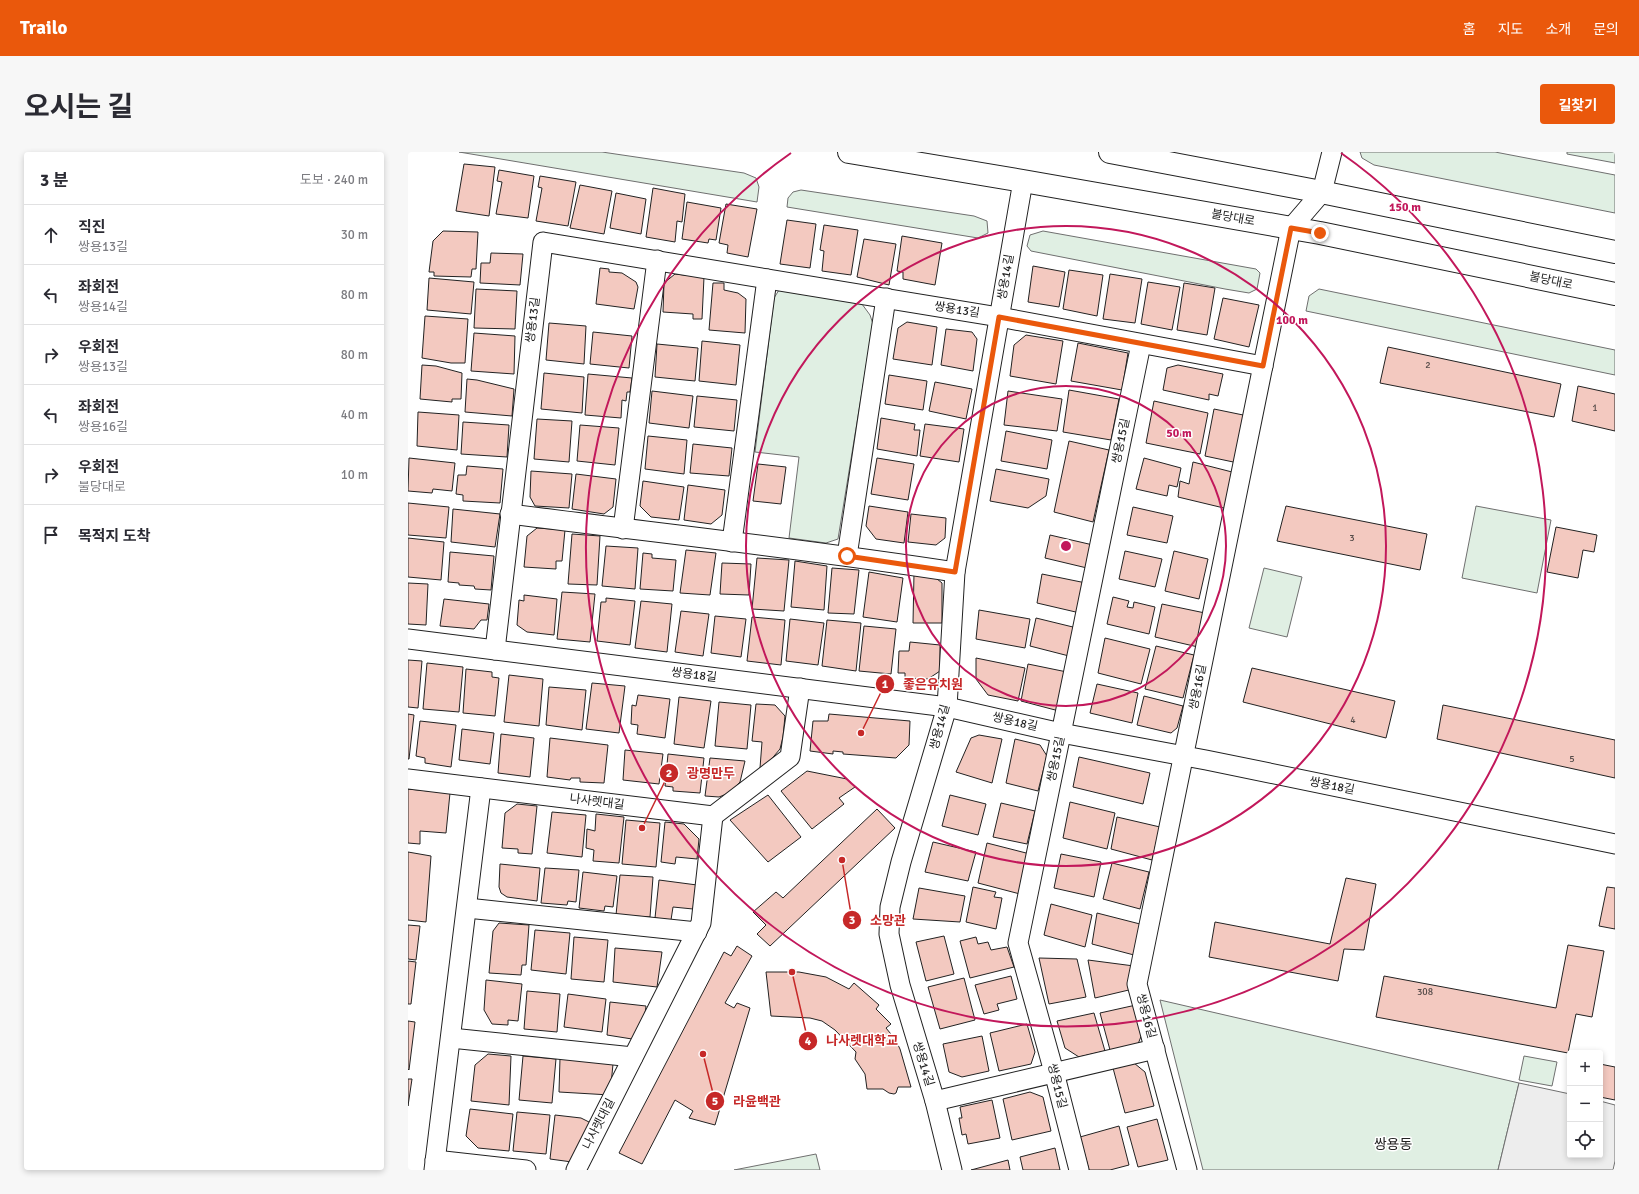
<!DOCTYPE html>
<html lang="ko">
<meta charset="utf-8">
<style>
:root{--surface:#fff;--page:#f7f7f7;--text:#2b2b33;--muted:#7c7c81;--line:#e1e1e2;--accent:#ea580c}
body{margin:0;font-family:Signika,"Noto Sans KR",sans-serif;background:var(--page);color:var(--text)}
.controls{position:absolute;right:12px;bottom:12px;display:grid;overflow:hidden;border-radius:4px;box-shadow:0 2px 6px #0003}
.controls button{width:36px;height:36px;display:grid;place-items:center;padding:0;border:0;border-bottom:1px solid var(--line);background:var(--surface);color:var(--text);font:20px sans-serif}
.stop{position:absolute;width:12px;height:12px;margin:-9px;border:3px solid #ea580c;border-radius:50%;background:#fff}
.stop.end{background:#ea580c;border-color:#fff;box-shadow:0 1px 4px #0008}
.list{margin:0;padding:0;list-style:none}
h2{display:flex;justify-content:space-between;align-items:center;height:52px;margin:0;padding:0 16px;font-size:17px}
h2 small{font-size:13px;font-weight:400;color:var(--muted)}
.list li{display:grid;grid-template-columns:26px 1fr auto;gap:12px;align-items:center;box-sizing:border-box;height:60px;padding:0 16px;border-top:1px solid var(--line)}
.list b{display:block;font-size:15px;white-space:nowrap}
.list p{margin:0;font-size:13px;white-space:nowrap;color:var(--muted)}
.list em{font-size:13px;font-style:normal;color:var(--muted)}
.icon{flex:none;width:22px;height:22px;fill:none;stroke:currentColor;stroke-width:2;stroke-linecap:round;stroke-linejoin:round}
.map{position:relative;flex:none;width:1207px;height:1018px;overflow:hidden;border-radius:4px}
header{display:flex;align-items:center;gap:24px;box-sizing:border-box;height:56px;padding:0 20px;background:var(--accent);color:#fff}
header strong{font-size:19px}
nav{display:flex;gap:22px;margin-inline-start:auto;font-size:14px}
.intro{display:flex;align-items:center;justify-content:space-between;box-sizing:border-box;height:96px;padding:0 24px}
h1{margin:0;font-size:28px}
.button{padding:10px 18px;border-radius:4px;background:var(--accent);color:#fff;font-size:14px;font-weight:700}
main{display:flex;gap:24px;padding:0 24px}
aside{flex:1;background:var(--surface);border-radius:4px;box-shadow:0 2px 6px #0003}
.map>svg:first-child{display:block}
</style>
<header>
<strong>Trailo</strong>
<nav><a>홈</a><a>지도</a><a>소개</a><a>문의</a></nav>
</header>
<div class="intro"><h1>오시는 길</h1><a class="button">길찾기</a></div>
<main>
<aside>
<h2>3 분<small>도보 · 240 m</small></h2>
<ul class="list">
<li><svg class="icon" aria-label="ahead" viewBox="0 0 24 24"><path d="M12 20V5M6 11l6-6 6 6"/></svg><div><b>직진</b><p>쌍용13길</p></div><em>30 m</em></li>
<li><svg class="icon" aria-label="left" viewBox="0 0 24 24"><path d="M17 20v-9H6M10 6l-5 5 5 5"/></svg><div><b>좌회전</b><p>쌍용14길</p></div><em>80 m</em></li>
<li><svg class="icon" aria-label="right" viewBox="0 0 24 24"><path d="M7 20v-9h11M14 6l5 5-5 5"/></svg><div><b>우회전</b><p>쌍용13길</p></div><em>80 m</em></li>
<li><svg class="icon" aria-label="left" viewBox="0 0 24 24"><path d="M17 20v-9H6M10 6l-5 5 5 5"/></svg><div><b>좌회전</b><p>쌍용16길</p></div><em>40 m</em></li>
<li><svg class="icon" aria-label="right" viewBox="0 0 24 24"><path d="M7 20v-9h11M14 6l5 5-5 5"/></svg><div><b>우회전</b><p>불당대로</p></div><em>10 m</em></li>
<li><svg class="icon" aria-label="arrive" viewBox="0 0 24 24"><path d="M6 21V4h12l-3 4 3 4H6"/></svg><div><b>목적지 도착</b></div></li>
</ul>
</aside>
<div class="map">
<svg width="1207" height="1018" viewBox="0 0 1207 1018">
<rect width="100%" height="100%" fill="#fff"/>
<!-- green -->
<g fill="#e0efe3" stroke="#6f6f6f">
<path d="M51,0H194L336,21L348,26L351,35L349,50Z"/>
<path d="M952,0H1087L1207,23V61L966,13L954,6Z"/>
<path d="M1159,0H1207V11L1159,2Z"/>
<path d="M393,38L566,64L579,69L580,81L570,86L379,55L380,46L385,40Z"/>
<path d="M635,79L848,117L852,121L849,137L841,141L817,137L623,99L619,94L622,83Z"/>
<path d="M911,137L1207,198V223L898,159L901,144Z"/>
<path d="M371,138L451,148L462,163L465,172L430,387L418,391L381,386L391,305L347,300L366,146Z"/>
<path d="M1068,354L1143,368L1129,441L1054,426Z"/>
<path d="M856,416L894,425L879,485L841,476Z"/>
<path d="M752,848L1111,931L1090,1018H795Z"/>
<path d="M1116,904L1149,910L1144,934L1111,928Z"/>
<path d="M408,1002L412,1018H326Z"/>
</g>
<!-- parking -->
<path fill="#ededed" stroke="#6f6f6f" d="M1111,931L1162,942V1003H1192V949L1207,953V1009L1205,1018H1090Z"/>
<!-- building -->
<g fill="#f3c9c0" stroke="#222">
<path d="M56,12L87,15L81,64L48,59Z"/>
<path d="M91,18L126,24L120,66L88,62L94,30L89,29Z"/>
<path d="M132,24L168,30L160,74L128,69L134,36L130,35Z"/>
<path d="M172,33L204,39L196,82L162,76Z"/>
<path d="M245,36L277,42L274,70L269,69L267,90L238,85Z"/>
<path d="M208,41L238,47L233,82L202,76Z"/>
<path d="M279,50L313,56L308,88L301,87L300,91L274,87Z"/>
<path d="M318,52L349,57L340,105L319,101L320,93L311,91Z"/>
<path d="M379,68L408,72L402,116L372,112Z"/>
<path d="M416,73L450,78L443,123L414,119L416,99L412,98Z"/>
<path d="M35,79L70,80L68,117H64L63,125L26,124V120H21L25,89Z"/>
<path d="M494,84L534,91L527,133L495,127V120L489,119Z"/>
<path d="M456,87L488,92L481,133L449,125Z"/>
<path d="M83,101L115,102L112,133L72,131L73,111H82Z"/>
<path d="M625,114L657,120L651,155L620,150Z"/>
<path d="M192,116L201,117V120L214,121L228,130L230,135L226,157L188,152Z"/>
<path d="M661,118L695,123L689,164L655,157Z"/>
<path d="M267,122L296,125L294,167H285V162L255,160L256,131Z"/>
<path d="M702,122L734,127L727,171L695,167Z"/>
<path d="M21,126L66,130L63,162L19,158Z"/>
<path d="M740,130L772,135L764,178L733,172Z"/>
<path d="M305,131H316V138L330,141L338,147L337,181L301,178Z"/>
<path d="M776,131L807,136L799,183L769,178Z"/>
<path d="M68,137L109,139L107,177L66,176Z"/>
<path d="M815,146L851,153L841,195L806,187Z"/>
<path d="M17,164L60,167L57,211H43L14,206Z"/>
<path d="M499,170L529,175L524,213L485,207L490,176Z"/>
<path d="M141,171L178,174L176,212L138,208Z"/>
<path d="M538,177L564,180L569,187L565,219L533,213Z"/>
<path d="M185,180L224,184L221,216L182,212Z"/>
<path d="M66,181L107,184L106,222L63,219Z"/>
<path d="M618,183L655,189L648,232L602,224L606,193Z"/>
<path d="M294,189L332,193L328,233L291,229Z"/>
<path d="M670,191L720,201L714,238L663,229Z"/>
<path d="M249,192L290,196L287,229L247,225Z"/>
<path d="M980,195L1153,232L1146,265L972,231Z"/>
<path d="M14,213L28,214L54,221L53,247H44V250L12,247Z"/>
<path d="M770,213L815,222L810,244L801,242V248L755,238L759,216Z"/>
<path d="M136,221L176,225L174,261L133,257Z"/>
<path d="M180,222L224,226L222,240H219L218,249L214,248L213,266L177,263Z"/>
<path d="M481,223L519,229L515,258L477,252Z"/>
<path d="M59,227L69,228L106,237L104,264L57,260Z"/>
<path d="M527,230L564,237L558,267L521,259Z"/>
<path d="M1170,234L1207,242V279L1164,269Z"/>
<path d="M661,238L711,247L703,288L655,280Z"/>
<path d="M244,239L285,244L281,276L241,271Z"/>
<path d="M600,239L654,247L649,279L596,273Z"/>
<path d="M289,244L329,248L326,279L286,275Z"/>
<path d="M746,249L800,261L792,302L738,291Z"/>
<path d="M806,257L840,264L830,311L797,304Z"/>
<path d="M10,260L51,263L49,298L9,294Z"/>
<path d="M473,266L507,272L506,278H512L509,304L469,297Z"/>
<path d="M129,267L164,269L161,310L126,307Z"/>
<path d="M55,270L101,273L99,305L53,302Z"/>
<path d="M517,272L556,277L551,310L512,304Z"/>
<path d="M172,273L211,276L207,313L169,309Z"/>
<path d="M598,279L644,288L639,317L593,309Z"/>
<path d="M240,284L279,288L276,322L237,317Z"/>
<path d="M661,289L701,298L685,370L646,360Z"/>
<path d="M285,292L324,296L321,324L282,321Z"/>
<path d="M1,306L47,311L44,339L25,337L24,341L0,339Z"/>
<path d="M469,306L506,312L500,348L463,342Z"/>
<path d="M736,306L773,316L769,335L761,333L759,344L728,337Z"/>
<path d="M785,310L828,321L820,357L770,345L772,329L781,332Z"/>
<path d="M350,312L378,315L373,352L345,349Z"/>
<path d="M59,314L95,317L92,351L55,349V343L48,342L50,323H58Z"/>
<path d="M588,317L641,327L638,344L620,356L582,349Z"/>
<path d="M123,319L164,322L161,356L127,354L122,345Z"/>
<path d="M168,322L208,327L205,355L196,362L164,357Z"/>
<path d="M235,329L276,335L271,368L243,365L232,354Z"/>
<path d="M280,333L317,338L314,363L303,372L276,368Z"/>
<path d="M0,351L41,355L38,386L0,383Z"/>
<path d="M461,354L500,360L496,391L468,387L458,374Z"/>
<path d="M878,354L1019,382L1012,418L869,389Z"/>
<path d="M725,355L765,364L759,391L719,383Z"/>
<path d="M45,357L92,362L87,395L43,390Z"/>
<path d="M503,362L538,366L537,386L528,393L500,390Z"/>
<path d="M1148,375L1189,383L1186,400L1175,398L1170,426L1139,420Z"/>
<path d="M129,376L157,378L154,409H148V417L116,415L119,384Z"/>
<path d="M164,382L192,384L189,433L160,432Z"/>
<path d="M642,383L685,393L679,416L637,406Z"/>
<path d="M0,386L36,390L33,428L0,425Z"/>
<path d="M198,394L230,396L227,437L194,434Z"/>
<path d="M278,398L308,401L302,443L272,441Z"/>
<path d="M717,399L754,407L747,435L711,427Z"/>
<path d="M766,399L800,407L791,447L757,439Z"/>
<path d="M42,400L86,404L83,438L67,437L66,434L51,433V431L40,430Z"/>
<path d="M235,401L244,402V406L268,408L265,439L232,437Z"/>
<path d="M349,406L381,408L376,459L344,457Z"/>
<path d="M387,409L419,414L416,458L383,455Z"/>
<path d="M314,411L343,412L341,443L312,442Z"/>
<path d="M424,416L451,418L446,462L420,461Z"/>
<path d="M461,420L495,426L489,470L455,465Z"/>
<path d="M506,421L523,422L534,431V471H505Z"/>
<path d="M634,422L678,431L672,461L629,451Z"/>
<path d="M0,431L20,432L18,473L0,472Z"/>
<path d="M154,440L187,442L182,490L149,487Z"/>
<path d="M116,443L149,447L146,483L119,480L109,473L111,448L116,449Z"/>
<path d="M705,445L721,449L719,455L725,456L726,450L747,455L741,482L699,472Z"/>
<path d="M198,446L227,449L222,493L189,489L193,450H198Z"/>
<path d="M36,447L81,452L79,468H73L66,477L32,474Z"/>
<path d="M233,449L264,452L259,500L227,496Z"/>
<path d="M754,452L797,461L790,495L747,485Z"/>
<path d="M571,458L622,467L617,496L568,487Z"/>
<path d="M273,459L301,462L295,504L267,500Z"/>
<path d="M307,464L338,467L333,505L303,501Z"/>
<path d="M344,465L377,468L373,513L339,509Z"/>
<path d="M628,466L669,476L661,504L622,494Z"/>
<path d="M382,467L416,471L410,513L378,509Z"/>
<path d="M419,468L453,471L448,519L414,514Z"/>
<path d="M456,474L488,477L483,522L451,519Z"/>
<path d="M697,486L742,497L733,532L690,521Z"/>
<path d="M502,490L532,493V519L520,527L497,526V521H490L491,499H501Z"/>
<path d="M748,494L786,503L775,546L737,537Z"/>
<path d="M568,506L617,516L610,549L580,543L568,527Z"/>
<path d="M0,508L14,509L10,556L0,555Z"/>
<path d="M19,511L55,515L51,560L15,557Z"/>
<path d="M620,512L659,520L651,559L613,549Z"/>
<path d="M844,516L987,549L978,586L835,550Z"/>
<path d="M58,517L84,520V525L91,526L87,564L55,561Z"/>
<path d="M101,523L135,527L131,574L96,570Z"/>
<path d="M184,531L217,534L211,581L178,577Z"/>
<path d="M689,532L730,541L724,571L682,561Z"/>
<path d="M141,535L178,538L174,578L138,573Z"/>
<path d="M230,543L262,547L257,586L229,582L230,573L223,572L224,553L228,554Z"/>
<path d="M736,544L775,554L769,576L763,581L729,573Z"/>
<path d="M271,545L303,549L296,596L266,592Z"/>
<path d="M311,550L343,553L339,597L307,594Z"/>
<path d="M348,552L367,553L377,564L375,585L372,597L355,617L352,616L354,590L344,589Z"/>
<path d="M1035,553L1207,588V626L1029,587Z"/>
<path d="M0,562L6,563L1,607H0Z"/>
<path d="M421,562L502,569L501,593L488,606L435,602V600L425,599V602L402,599L405,569H420Z"/>
<path d="M12,569L48,573L43,615L17,611V606L8,604Z"/>
<path d="M54,577L86,581L82,612L51,608Z"/>
<path d="M93,582L126,586L122,625L90,621Z"/>
<path d="M571,583L594,587L584,631L548,620L563,586Z"/>
<path d="M142,586L200,593L196,631L172,630V626H163L162,628L139,625Z"/>
<path d="M607,587L632,593L639,604L630,639L598,631Z"/>
<path d="M217,598L255,602L251,632L215,628Z"/>
<path d="M260,602L296,606L292,641L265,639V635L257,634Z"/>
<path d="M671,605L742,621L735,652L665,635Z"/>
<path d="M302,606L337,609L332,630L321,641L311,645L297,644Z"/>
<path d="M399,619L439,627L447,635L431,646L436,652L404,677L373,639Z"/>
<path d="M0,637L42,641L38,681L12,679V692L0,691Z"/>
<path d="M360,643L393,685L360,710L322,668Z"/>
<path d="M542,643L578,652L570,683L534,674Z"/>
<path d="M662,650L707,661L699,697L655,686Z"/>
<path d="M593,651L627,659L619,692L585,685Z"/>
<path d="M109,652L129,654L124,702L110,701V697L94,696L97,661Z"/>
<path d="M469,657L487,676L362,794L349,782L358,773L345,760L368,740L375,746Z"/>
<path d="M144,660L178,663L174,705L139,701Z"/>
<path d="M188,662L216,665L211,711L185,709L186,698L178,696L179,677L187,679Z"/>
<path d="M709,665L752,675L744,708L703,697Z"/>
<path d="M218,668L252,671L248,715L214,712Z"/>
<path d="M257,670L276,672L291,687L289,707L268,705L267,712L253,710Z"/>
<path d="M525,690L568,700L560,729L517,720Z"/>
<path d="M579,691L622,702L612,742L570,731Z"/>
<path d="M0,700L23,704L18,770L0,768Z"/>
<path d="M653,702L693,710L686,745L646,736Z"/>
<path d="M704,711L741,720L732,757L695,747Z"/>
<path d="M92,712L132,716L129,749L99,745L93,741L91,735Z"/>
<path d="M137,716L171,718L168,750L160,749L159,753L133,751Z"/>
<path d="M175,720L209,724L205,755L197,754L196,759L171,756Z"/>
<path d="M212,723L245,725L242,765L208,763Z"/>
<path d="M938,726L968,732L956,798L936,797L930,829L801,805L807,770L922,792Z"/>
<path d="M251,728L289,733L285,757L265,755L263,768L247,766Z"/>
<path d="M565,735L588,740L586,745L594,746L588,777L558,770Z"/>
<path d="M1199,735L1207,736V777L1191,774Z"/>
<path d="M511,736L557,744L552,770L505,767Z"/>
<path d="M643,752L684,763L677,795L636,783Z"/>
<path d="M689,761L732,772L726,803L684,792Z"/>
<path d="M91,771L121,773L118,813H114L113,823L81,821L85,779Z"/>
<path d="M0,773L12,774L8,808L0,807Z"/>
<path d="M127,778L162,781L158,822L123,818Z"/>
<path d="M536,784L546,822L518,829L508,790Z"/>
<path d="M166,785L200,788L196,830L163,827Z"/>
<path d="M568,785L570,792L580,790L583,798L599,795L606,815L562,826L552,789Z"/>
<path d="M1160,793L1196,799L1184,865L1168,862L1160,901L968,865L976,824L1148,856Z"/>
<path d="M329,794L344,804L317,851L326,856L329,851L342,856L307,973L281,966L285,959L267,948L234,1012L211,1001L316,800L323,804Z"/>
<path d="M207,796L254,800L249,835L205,830Z"/>
<path d="M631,806L669,807L678,845L641,852Z"/>
<path d="M680,808L726,814L725,837L687,846Z"/>
<path d="M0,809L8,810L3,852H0Z"/>
<path d="M358,820H391L418,825L441,837L446,831L471,853L468,857L483,872L478,876L487,887L492,897L503,935H490L488,941L486,942L481,941L475,937H459L457,922L447,907L448,900L427,878L414,869L402,866L363,864Z"/>
<path d="M603,824L609,847L589,852L591,858L576,862L567,833Z"/>
<path d="M556,826L567,868L532,877L520,835Z"/>
<path d="M78,828L114,832L110,869L100,868V873L84,872L76,858Z"/>
<path d="M119,839L152,842L149,880L116,877Z"/>
<path d="M160,842L198,847L194,880L156,875Z"/>
<path d="M202,850L238,854L235,878L224,887L199,883Z"/>
<path d="M728,853L734,882L730,892L702,898L692,861Z"/>
<path d="M686,861L697,899L671,905L657,896L649,869Z"/>
<path d="M0,869L7,870L1,918L0,917Z"/>
<path d="M619,872L627,900L623,912L591,919L582,881Z"/>
<path d="M574,884L581,919L554,925L541,920L535,892Z"/>
<path d="M80,902L103,904L101,953L63,949L67,913Z"/>
<path d="M115,904L148,907L144,951L111,948Z"/>
<path d="M152,906L205,912L202,943L151,940Z"/>
<path d="M726,911L737,920L746,954L717,961L705,916Z"/>
<path d="M1192,912L1207,915V948L1192,945Z"/>
<path d="M0,927H4L0,954Z"/>
<path d="M622,940L635,945L643,979L604,988L595,947Z"/>
<path d="M584,948L592,986L560,992L558,982L554,983L551,966H554L552,955Z"/>
<path d="M62,957L105,962L101,999L70,996L58,984Z"/>
<path d="M109,960L142,963L138,1002L105,999Z"/>
<path d="M147,963L173,966L183,971L164,1010L142,1007Z"/>
<path d="M749,967L760,1008L730,1015L719,975Z"/>
<path d="M711,974L721,1013L702,1018H681L672,985Z"/>
<path d="M647,996L652,1018H615L612,1005Z"/>
<path d="M600,1008L602,1018H563Z"/>
</g>
<g fill="none" stroke-linecap="round" stroke-linejoin="round">
<defs>
<g id="street">
<path d="M102,362C250,381 399,397 547,420"/>
<path d="M215,377L249,108"/>
<path d="M324,390L359,127"/>
<path d="M439,404L478,146"/>
<path d="M0,487L539,555L653,581L798,608L1207,692"/>
<path d="M87,498L135,90L591,165L855,214"/>
<path d="M0,627L305,664L382,605L392,536"/>
<path d="M59,756L289,780"/>
<path d="M43,886L225,905"/>
<path d="M527,949L747,897"/>
<path d="M27,1008L118,1018"/>
<path d="M26,1018L73,636"/>
<path d="M168,1018L293,771L305,664"/>
<path d="M544,1018L527,949L492,833L481,782L482,755L493,710L539,555L547,420L615,29"/>
<path d="M671,1018L646,920L610,791L733,192"/>
<path d="M779,1018L729,832L883,76L914,40L924,0"/>
</g>
<g id="secondary">
<path d="M441,0L615,29L912,81L1207,142"/>
<path d="M702,0L903,38L1207,100"/>
</g>
</defs>
<!-- street casing -->
<use href="#street" stroke="#222" stroke-width="21"/>
<!-- secondary casing -->
<use href="#secondary" stroke="#222" stroke-width="24"/>
<!-- street -->
<use href="#street" stroke="#fff" stroke-width="19"/>
<!-- secondary -->
<use href="#secondary" stroke="#fff" stroke-width="22"/>
</g>
<g fill="none" stroke-linecap="round" stroke-linejoin="round">
<!-- route -->
<path stroke="#ea580c" stroke-width="5" d="M439,404L547,420L591,165L855,214L883,76L912,81"/>
</g>
<!-- distance rings -->
<g fill="none" stroke="#c2185b" stroke-width="2">
<circle cx="658" cy="394" r="160"/>
<circle cx="658" cy="394" r="320"/>
<path d="M933 1A480 480 0 1 1 383 1"/>
</g>
<g text-anchor="middle" dominant-baseline="central" stroke-width="3" stroke-linejoin="round" paint-order="stroke">
<!-- number labels -->
<g font-size="10" fill="#564c4a">
<text x="1020" y="213">2</text>
<text x="1187" y="256">1</text>
<text x="944" y="386">3</text>
<text x="945" y="568">4</text>
<text x="1164" y="607">5</text>
<text x="1017" y="840">308</text>
</g>
<!-- street labels -->
<g font-size="12" fill="#222" stroke="#fff">
<text transform="translate(825 66) rotate(10)">불당대로</text>
<text transform="translate(598 125) rotate(-80)">쌍용14길</text>
<text transform="translate(1143 129) rotate(12)">불당대로</text>
<text transform="translate(549 158) rotate(9)">쌍용13길</text>
<text transform="translate(125 168) rotate(-83)">쌍용13길</text>
<text transform="translate(713 289) rotate(-78)">쌍용15길</text>
<text transform="translate(286 523) rotate(7)">쌍용18길</text>
<text transform="translate(790 535) rotate(-79)">쌍용16길</text>
<text transform="translate(607 570) rotate(13)">쌍용18길</text>
<text transform="translate(532 575) rotate(-75)">쌍용14길</text>
<text transform="translate(648 607) rotate(-78)">쌍용15길</text>
<text transform="translate(924 634) rotate(11)">쌍용18길</text>
<text transform="translate(189 650) rotate(7)">나사렛대길</text>
<text transform="translate(738 864) rotate(75)">쌍용16길</text>
<text transform="translate(515 912) rotate(73)">쌍용14길</text>
<text transform="translate(649 934) rotate(76)">쌍용15길</text>
<text transform="translate(191 972) rotate(-63)">나사렛대길</text>
</g>
<!-- quarter labels -->
<g font-size="14" fill="#222" stroke="#fff">
<text x="985" y="992">쌍용동</text>
</g>
</g>
<circle cx="658" cy="394" r="6" fill="#c2185b" stroke="#fff" stroke-width="2"/>
<g font-size="12" text-anchor="middle" font-weight="bold" fill="#c2185b" stroke="#fff" stroke-width="3" stroke-linejoin="round" paint-order="stroke">
<text x="997" y="59">150 m</text>
<text x="884" y="172">100 m</text>
<text x="771" y="285">50 m</text>
</g>
<!-- callouts -->
<path fill="none" stroke="#c62828" stroke-width="1.5" d="M453 581L477 532M234 676L261 621M434 708L444 768M384 820L400 889M295 902L307 949"/>
<g fill="#c62828" stroke="#fff" stroke-width="1.5">
<circle cx="453" cy="581" r="4"/>
<circle cx="234" cy="676" r="4"/>
<circle cx="434" cy="708" r="4"/>
<circle cx="384" cy="820" r="4"/>
<circle cx="295" cy="902" r="4"/>
<circle cx="477" cy="532" r="10"/>
<circle cx="261" cy="621" r="10"/>
<circle cx="444" cy="768" r="10"/>
<circle cx="400" cy="889" r="10"/>
<circle cx="307" cy="949" r="10"/>
</g>
<g font-size="12" text-anchor="middle" font-weight="bold" fill="#fff">
<text x="477" y="536">1</text>
<text x="261" y="625">2</text>
<text x="444" y="772">3</text>
<text x="400" y="893">4</text>
<text x="307" y="953">5</text>
</g>
<g font-size="13" text-anchor="middle" font-weight="bold" fill="#c62828" stroke="#fff" stroke-width="3" stroke-linejoin="round" paint-order="stroke">
<text x="525" y="537">좋은유치원</text>
<text x="303" y="626">광명만두</text>
<text x="480" y="773">소망관</text>
<text x="454" y="893">나사렛대학교</text>
<text x="349" y="954">라윤백관</text>
</g>
</svg>
<div class="controls">
<button>+</button>
<button>−</button>
<button><svg class="icon" aria-label="locate" viewBox="0 0 24 24"><circle cx="12" cy="12" r="6"/><path d="M12 2v4M12 18v4M2 12h4M18 12h4"/></svg></button>
</div>
<div class="stop" style="left:439px;top:404px"></div>
<div class="stop end" style="left:912px;top:81px"></div>
</div>
</main>
